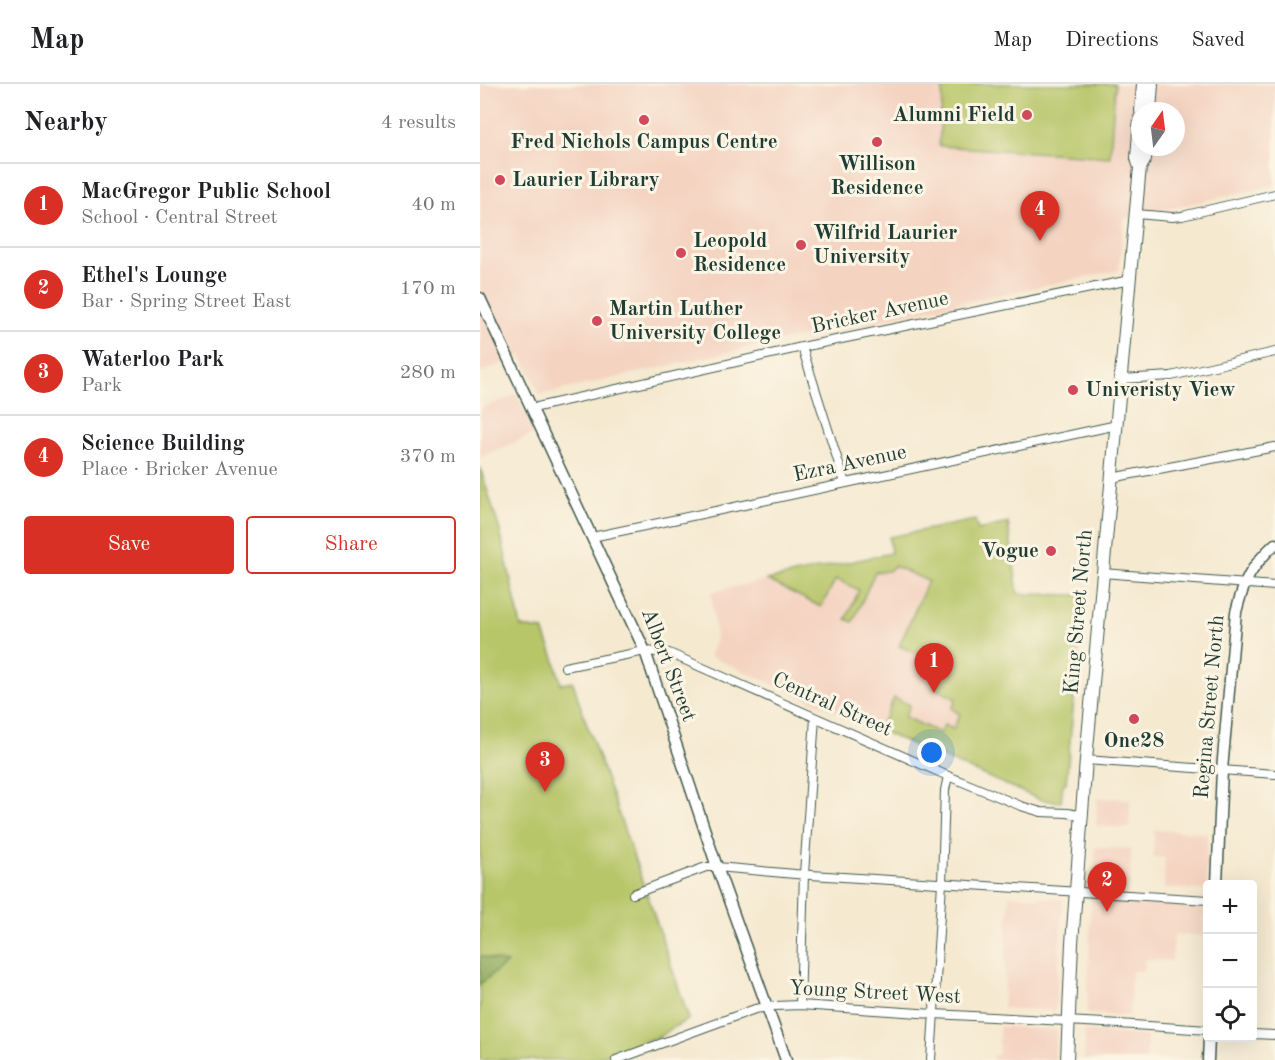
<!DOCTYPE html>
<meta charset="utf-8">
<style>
:root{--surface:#fff;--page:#f2f2f2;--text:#202124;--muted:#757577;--line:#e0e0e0;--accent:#d93025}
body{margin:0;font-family:"Old Standard TT",serif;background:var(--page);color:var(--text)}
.controls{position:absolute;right:18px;bottom:18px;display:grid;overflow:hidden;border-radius:6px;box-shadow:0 6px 24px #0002}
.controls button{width:54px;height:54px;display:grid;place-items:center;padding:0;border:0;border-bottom:2px solid var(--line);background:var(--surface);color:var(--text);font:30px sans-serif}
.compass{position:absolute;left:651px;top:18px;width:54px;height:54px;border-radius:50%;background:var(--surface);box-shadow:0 6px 24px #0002;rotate:14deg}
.you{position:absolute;left:452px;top:669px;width:21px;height:21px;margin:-15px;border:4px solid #fff;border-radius:50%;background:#1a73e8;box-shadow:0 0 0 9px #1a73e833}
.badge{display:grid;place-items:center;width:39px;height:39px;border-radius:50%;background:var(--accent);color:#fff;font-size:20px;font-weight:700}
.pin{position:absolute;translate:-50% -50px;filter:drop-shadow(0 2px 3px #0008)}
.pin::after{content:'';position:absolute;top:32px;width:21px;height:18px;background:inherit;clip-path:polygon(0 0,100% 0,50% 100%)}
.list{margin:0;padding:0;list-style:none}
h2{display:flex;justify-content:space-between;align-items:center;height:78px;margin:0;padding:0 24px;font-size:26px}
h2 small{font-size:20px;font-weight:400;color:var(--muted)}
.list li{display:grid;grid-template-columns:39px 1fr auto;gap:18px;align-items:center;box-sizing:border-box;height:84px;padding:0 24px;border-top:2px solid var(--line)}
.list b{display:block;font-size:22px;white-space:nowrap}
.list p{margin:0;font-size:20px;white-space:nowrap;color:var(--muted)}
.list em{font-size:20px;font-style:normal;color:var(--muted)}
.actions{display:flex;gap:12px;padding:18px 24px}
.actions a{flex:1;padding:14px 0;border:2px solid var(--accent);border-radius:6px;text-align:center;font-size:21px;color:var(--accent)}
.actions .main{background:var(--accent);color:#fff}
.icon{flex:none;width:33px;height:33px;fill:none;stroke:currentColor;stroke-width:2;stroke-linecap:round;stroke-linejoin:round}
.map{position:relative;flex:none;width:795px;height:976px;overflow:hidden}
header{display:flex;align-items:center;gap:36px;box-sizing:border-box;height:84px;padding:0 30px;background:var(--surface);border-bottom:2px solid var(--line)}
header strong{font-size:28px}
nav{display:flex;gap:33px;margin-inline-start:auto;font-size:21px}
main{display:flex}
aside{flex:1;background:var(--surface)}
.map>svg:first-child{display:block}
</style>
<header>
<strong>Map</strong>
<nav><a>Map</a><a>Directions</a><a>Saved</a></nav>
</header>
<main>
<aside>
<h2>Nearby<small>4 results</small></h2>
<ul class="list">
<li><span class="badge">1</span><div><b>MacGregor Public School</b><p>School · Central Street</p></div><em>40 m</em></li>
<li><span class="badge">2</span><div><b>Ethel's Lounge</b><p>Bar · Spring Street East</p></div><em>170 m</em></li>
<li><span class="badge">3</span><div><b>Waterloo Park</b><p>Park</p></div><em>280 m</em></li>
<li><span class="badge">4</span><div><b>Science Building</b><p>Place · Bricker Avenue</p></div><em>370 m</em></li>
</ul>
<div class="actions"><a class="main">Save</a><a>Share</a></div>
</aside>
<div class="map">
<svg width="795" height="976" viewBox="0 0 795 976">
<rect width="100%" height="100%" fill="#fcf5e5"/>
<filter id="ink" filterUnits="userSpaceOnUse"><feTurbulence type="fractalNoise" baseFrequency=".0167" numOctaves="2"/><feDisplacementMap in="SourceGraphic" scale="12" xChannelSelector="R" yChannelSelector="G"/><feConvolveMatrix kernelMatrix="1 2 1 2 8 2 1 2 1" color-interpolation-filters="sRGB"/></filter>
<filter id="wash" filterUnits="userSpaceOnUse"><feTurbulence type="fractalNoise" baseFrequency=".008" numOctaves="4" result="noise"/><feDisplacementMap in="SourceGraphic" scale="24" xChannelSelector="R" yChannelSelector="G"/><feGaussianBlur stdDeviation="1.35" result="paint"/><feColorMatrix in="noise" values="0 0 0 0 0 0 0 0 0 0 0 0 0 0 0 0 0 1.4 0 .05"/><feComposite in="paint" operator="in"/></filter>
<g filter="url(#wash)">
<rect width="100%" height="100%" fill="#f5e9d0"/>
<!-- built -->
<g fill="#f4d3c1" fill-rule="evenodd">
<path d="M0,0H795V101L644,135L639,186L294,258L60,311L41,271L0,289ZM660,27H696V63H660Z"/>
<path d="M36,310L56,349L0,374V325Z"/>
<path d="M495,436L498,446L528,439L538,510L604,511L586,699L583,700L581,718L561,716L229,572L236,555L231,508L411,469L409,453Z"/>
<path d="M617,714L650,715V744L616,742Z"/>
<path d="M674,746L728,749L726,806L684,804L685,774L673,773Z"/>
<path d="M615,763L651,765L650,802L614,800Z"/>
<path d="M529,811L583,815L575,927L523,924Z"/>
<path d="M611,817L725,824L724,852L694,850L692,877L665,875L664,887H652L649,932L607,930Z"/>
<path d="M519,942L577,946L575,976H513V971H519Z"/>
<path d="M605,947L667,952L666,976H604Z"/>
</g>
<!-- green -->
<g fill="#b7c669" stroke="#6b824e" stroke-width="1.5">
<path d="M463,0H635L630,73L459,62Z"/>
<path d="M0,383L20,447L41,543L63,546L74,574L81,600L93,598L99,618L168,813L209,935L189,946L183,951L109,976H0Z"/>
<path d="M495,436L498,446L528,439L538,510L604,511L586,699L583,700L581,718L561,716L399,646L414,614L430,621L425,633L460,649L464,641L473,645L480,630L472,625L476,615L454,604L457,597L455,577L419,562L448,497L414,482L409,487L395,488L373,538L366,535L379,506L356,495L341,523L287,496L411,469L409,453Z"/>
</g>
<!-- forest -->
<path fill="#91ab5d" stroke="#587448" stroke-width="1.5" d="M0,872L27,879L0,900Z"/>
</g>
<g filter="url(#ink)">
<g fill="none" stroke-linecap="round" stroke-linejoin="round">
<defs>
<g id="minor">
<path d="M656,130L692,133L702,132L795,110"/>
<path d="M322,263L365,399"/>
<path d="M641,295L691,292L795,268"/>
<path d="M53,324L322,263L650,196"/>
<path d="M631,394L795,363"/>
<path d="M112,453L264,421L637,341"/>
<path d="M622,489L795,502"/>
<path d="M85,583L165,567L189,569L468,692L541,722L561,728L588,729L602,732"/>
<path d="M606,676L795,690"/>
<path d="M153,810L226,783H237L315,790L728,816"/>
<path d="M320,921L324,790L335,634"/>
<path d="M772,950L795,951"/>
<path d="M136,976L275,925L295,922L320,921L454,930L624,939L728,946"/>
<path d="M451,976L462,799L465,706L468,692"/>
</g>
<g id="tertiary">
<path d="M0,214L165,567L237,783L306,976"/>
<path d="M737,800L742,686L756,528C764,497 771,482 795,460"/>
<path d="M728,976L729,954"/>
</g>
<g id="secondary">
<path d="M661,27L663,0"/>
<path d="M670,27L672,0"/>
<path d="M660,84L665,75L666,63"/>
<path d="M587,976L592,859L606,676L659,93L660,84L657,74L660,34"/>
</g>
</defs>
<!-- minor casing -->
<use href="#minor" stroke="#3f574b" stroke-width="10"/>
<!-- tertiary casing -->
<use href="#tertiary" stroke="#3f574b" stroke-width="13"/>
<!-- secondary casing -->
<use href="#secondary" stroke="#3f574b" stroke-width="14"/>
<!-- minor -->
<use href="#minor" stroke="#fff" stroke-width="8"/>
<!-- tertiary -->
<use href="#tertiary" stroke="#fff" stroke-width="10"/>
<!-- secondary -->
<use href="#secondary" stroke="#fff" stroke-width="12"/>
</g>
</g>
<!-- markers -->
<g fill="#d1495b" stroke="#fcf5e5" stroke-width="2">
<circle cx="547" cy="31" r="6"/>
<circle cx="164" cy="36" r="6"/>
<circle cx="397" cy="58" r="6"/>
<circle cx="20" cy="96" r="6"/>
<circle cx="321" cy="161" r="6"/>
<circle cx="201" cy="169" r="6"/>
<circle cx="117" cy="237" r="6"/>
<circle cx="593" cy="306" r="6"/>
<circle cx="571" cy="467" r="6"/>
<circle cx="654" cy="635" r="6"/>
</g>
<g text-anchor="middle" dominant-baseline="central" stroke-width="6" stroke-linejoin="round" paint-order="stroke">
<!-- poi labels -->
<g font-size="21" font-weight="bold" fill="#1f3d34" stroke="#fcf5e5" text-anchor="start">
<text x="535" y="31" text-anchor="end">Alumni Field</text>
<text x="164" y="58" text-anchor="middle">Fred Nichols Campus Centre</text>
<text x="397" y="80" text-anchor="middle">Willison<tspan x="397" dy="24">Residence</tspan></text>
<text x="32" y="96">Laurier Library</text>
<text x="333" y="149">Wilfrid Laurier<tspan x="333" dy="24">University</tspan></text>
<text x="213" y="157">Leopold<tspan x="213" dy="24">Residence</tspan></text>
<text x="129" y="225">Martin Luther<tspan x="129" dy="24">University College</tspan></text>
<text x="605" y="306">Univeristy View</text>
<text x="559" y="467" text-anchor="end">Vogue</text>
<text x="654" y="657" text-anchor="middle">One28</text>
</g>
<!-- street labels -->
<g font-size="21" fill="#1f3d34" stroke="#fcf5e5">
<text transform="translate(400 229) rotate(-12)">Bricker Avenue</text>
<text transform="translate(370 380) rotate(-12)">Ezra Avenue</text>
<text transform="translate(599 528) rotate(-85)">King Street North</text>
<text transform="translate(188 581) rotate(69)">Albert Street</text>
<text transform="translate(352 621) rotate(24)">Central Street</text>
<text transform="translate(730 623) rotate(-85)">Regina Street North</text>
<text transform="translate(395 909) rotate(3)">Young Street West</text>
</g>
</g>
</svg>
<div class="controls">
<button>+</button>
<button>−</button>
<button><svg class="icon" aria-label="locate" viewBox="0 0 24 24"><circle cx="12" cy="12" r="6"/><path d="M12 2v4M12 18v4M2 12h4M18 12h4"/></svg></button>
</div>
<svg class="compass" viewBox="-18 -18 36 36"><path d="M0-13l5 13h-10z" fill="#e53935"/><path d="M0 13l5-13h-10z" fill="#757577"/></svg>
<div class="you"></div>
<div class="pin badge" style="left:454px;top:609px">1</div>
<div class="pin badge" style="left:627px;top:828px">2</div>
<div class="pin badge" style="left:65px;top:708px">3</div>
<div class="pin badge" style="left:560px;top:157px">4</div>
</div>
</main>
